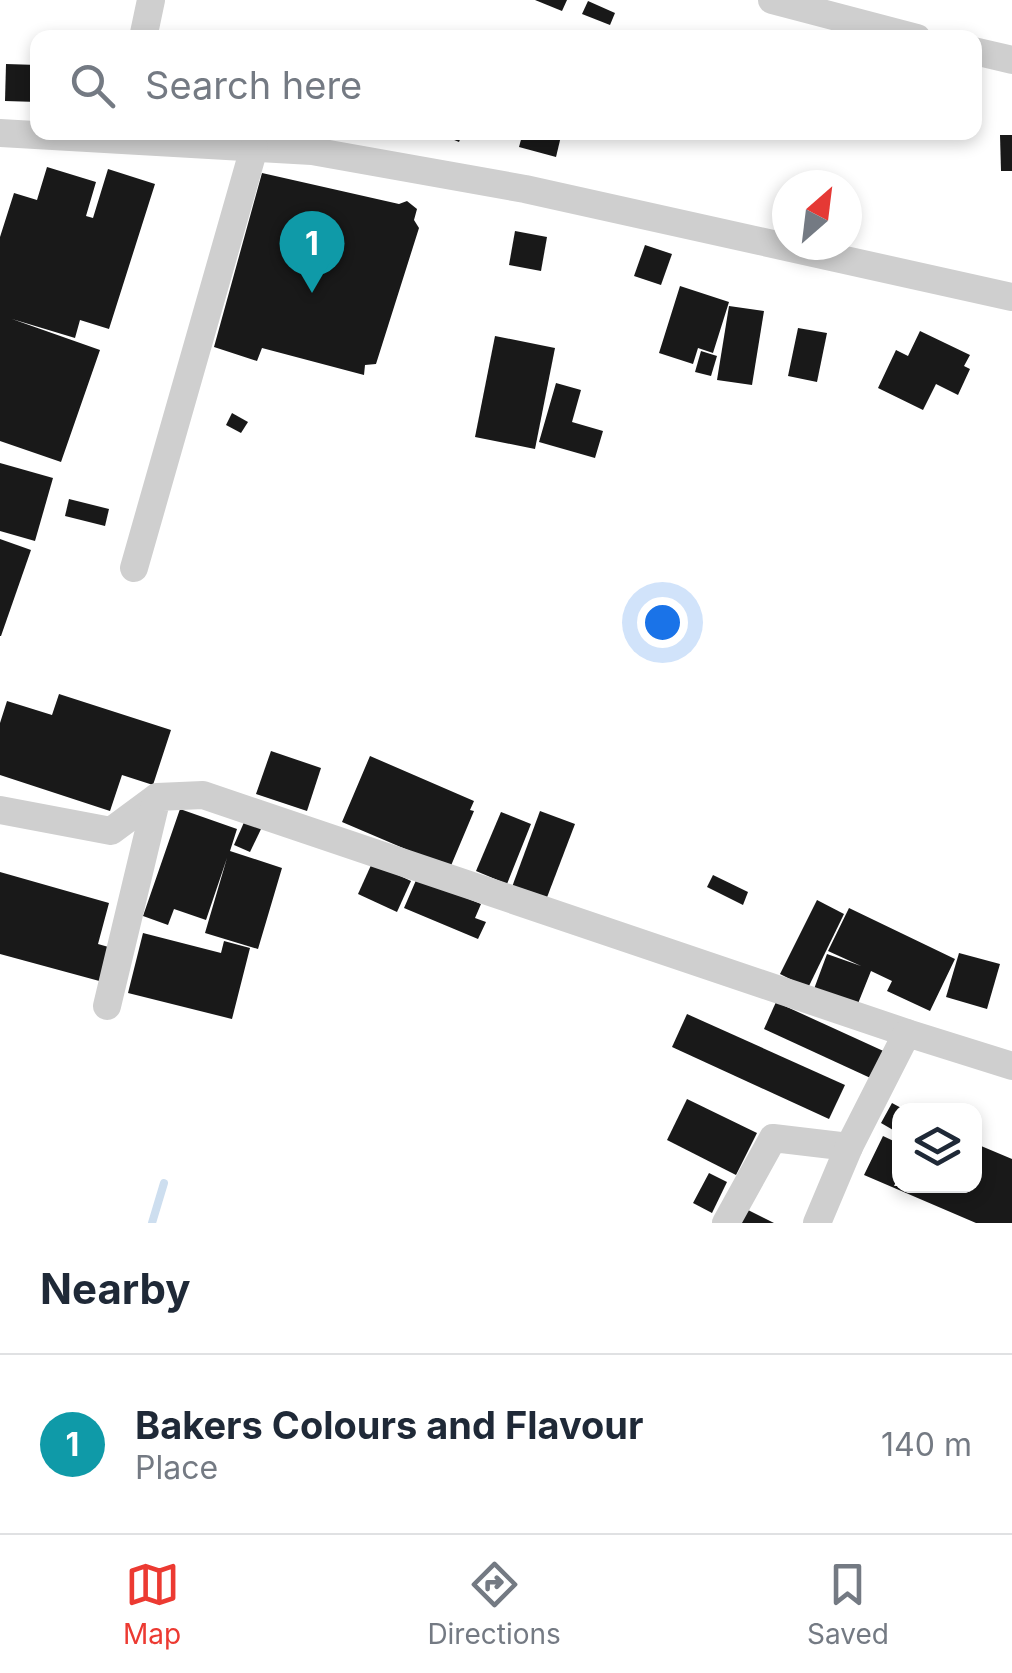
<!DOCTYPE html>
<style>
:root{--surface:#fff;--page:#f2f2f3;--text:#1f2937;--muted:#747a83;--line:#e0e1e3;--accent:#ec3a32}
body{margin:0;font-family:Inter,sans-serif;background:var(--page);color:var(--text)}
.controls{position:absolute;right:30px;bottom:30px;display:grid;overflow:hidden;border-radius:20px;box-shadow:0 5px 15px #0003}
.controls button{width:90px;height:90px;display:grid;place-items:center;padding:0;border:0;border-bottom:2px solid var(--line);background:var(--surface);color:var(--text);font:50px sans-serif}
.compass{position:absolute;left:772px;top:170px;width:90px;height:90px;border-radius:50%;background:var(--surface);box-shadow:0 5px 15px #0003;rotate:28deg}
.you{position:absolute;left:662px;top:622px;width:35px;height:35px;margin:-25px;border:8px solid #fff;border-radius:50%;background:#1a73e8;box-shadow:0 0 0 15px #1a73e833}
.badge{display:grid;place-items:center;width:65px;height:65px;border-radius:50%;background:var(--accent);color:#fff;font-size:32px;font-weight:700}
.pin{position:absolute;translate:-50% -82px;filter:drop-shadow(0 2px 5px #0008)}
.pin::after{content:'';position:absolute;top:52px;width:35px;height:30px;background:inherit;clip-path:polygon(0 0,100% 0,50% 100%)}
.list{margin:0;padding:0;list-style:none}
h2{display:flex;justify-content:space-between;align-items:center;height:130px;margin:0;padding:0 40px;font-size:42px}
h2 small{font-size:32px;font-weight:400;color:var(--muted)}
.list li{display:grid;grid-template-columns:65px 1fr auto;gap:30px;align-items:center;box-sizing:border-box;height:180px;padding:0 40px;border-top:2px solid var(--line)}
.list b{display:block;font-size:38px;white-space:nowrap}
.list p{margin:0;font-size:32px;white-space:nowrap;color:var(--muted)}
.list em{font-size:32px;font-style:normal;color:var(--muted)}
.icon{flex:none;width:55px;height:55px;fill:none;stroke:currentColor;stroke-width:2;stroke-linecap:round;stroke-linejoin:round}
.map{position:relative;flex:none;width:1012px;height:1223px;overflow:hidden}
.search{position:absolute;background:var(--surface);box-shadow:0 5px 15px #0003;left:30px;right:30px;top:30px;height:110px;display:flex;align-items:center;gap:25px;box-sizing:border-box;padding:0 35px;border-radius:20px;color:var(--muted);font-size:38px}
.sheet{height:310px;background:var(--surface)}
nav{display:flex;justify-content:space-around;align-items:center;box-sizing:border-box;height:140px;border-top:2px solid var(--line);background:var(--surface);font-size:28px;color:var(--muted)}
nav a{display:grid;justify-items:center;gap:5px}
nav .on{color:var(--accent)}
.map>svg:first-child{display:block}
</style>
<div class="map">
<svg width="1012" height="1223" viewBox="0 0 1012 1223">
<rect width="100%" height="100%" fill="#fff"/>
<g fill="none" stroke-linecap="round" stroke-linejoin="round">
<!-- stream -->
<path stroke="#cddeef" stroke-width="8" d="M152,1223L164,1183"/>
</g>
<!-- building -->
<g fill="#191919">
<path d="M535,0H567L562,11Z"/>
<path d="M588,1L615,13L610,25L582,14Z"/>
<path d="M6,64L38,65V102L5,101Z"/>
<path d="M435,132H463L459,142Z"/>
<path d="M523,132H562L556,157L519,147Z"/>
<path d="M1000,135H1012V171H1001Z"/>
<path d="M47,167L96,182L86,216L93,218L108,169L155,184L109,329L80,320L75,338L12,319L100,350L61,462L0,441V237L14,193L37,200Z"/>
<path d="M262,173L399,204L407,201L417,209L414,220L419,228L376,364L365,365L364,375L262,348L257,361L214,347Z"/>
<path d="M515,231L547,237L541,271L509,265Z"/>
<path d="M645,245L672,254L661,285L634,276Z"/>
<path d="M680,286L729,302L713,353L698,348L693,364L659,353Z"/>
<path d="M729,306L764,311L752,385L717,380Z"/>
<path d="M798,328L827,333L817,382L788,376Z"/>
<path d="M920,331L970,355L964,366L970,369L958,395L936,384L923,410L878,388L896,350L908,356Z"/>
<path d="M495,336L555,348L535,449L475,437Z"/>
<path d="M701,351L717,356L711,376L695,372Z"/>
<path d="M556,383L581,390L572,422L603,431L595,458L539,442Z"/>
<path d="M232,413L248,422L241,433L226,425Z"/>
<path d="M0,463L53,478L35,541L0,531Z"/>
<path d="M69,499L109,509L105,526L65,516Z"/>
<path d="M0,539L31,550L1,636H0Z"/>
<path d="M59,694L171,730L153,785L122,775L110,811L0,775V723L7,701L52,715Z"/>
<path d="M271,751L321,768L307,811L256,794Z"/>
<path d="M370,756L474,801L470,810L474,811L450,868L342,822Z"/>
<path d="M180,809L237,829L230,851L282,868L258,949L205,933L227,858L206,920L174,909L168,925L143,916Z"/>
<path d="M540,811L575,824L546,900L512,887Z"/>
<path d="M501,812L531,824L507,884L476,871Z"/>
<path d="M245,820L262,827L250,852L234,845Z"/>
<path d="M372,863L411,881L397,912L358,894Z"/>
<path d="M0,872L109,903L98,944L112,948L103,982L0,954Z"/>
<path d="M713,875L748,892L743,905L707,887Z"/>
<path d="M417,878L481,904L475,918L486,922L478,939L404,908Z"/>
<path d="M817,900L844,914L808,988L780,974Z"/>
<path d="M849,908L955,959L930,1011L887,991L892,981L871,971L857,1006L814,989L827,954L861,966L828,951Z"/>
<path d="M143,933L221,953L224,941L250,948L232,1019L128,993Z"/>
<path d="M959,953L1000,964L987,1009L946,997Z"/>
<path d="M776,1002L890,1054L877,1081L764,1029Z"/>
<path d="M687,1014L845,1085L829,1119L672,1047Z"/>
<path d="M687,1099L757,1133L736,1175L667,1140Z"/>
<path d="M892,1103L905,1110H900V1134L881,1123Z"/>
<path d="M883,1136L900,1144V1173L894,1186H974V1143L1012,1159V1223H976L864,1175Z"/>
<path d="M709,1173L727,1182L712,1213L693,1203Z"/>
<path d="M744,1208L774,1223H737Z"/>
</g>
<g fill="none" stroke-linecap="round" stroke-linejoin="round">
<!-- minor -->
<g stroke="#cfcfcf" stroke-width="28">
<path d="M772,0L917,38"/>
<path d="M143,38L151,0"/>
<path d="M974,51L1012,60"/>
<path d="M0,133L312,151L525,189L1012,297"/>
<path d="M134,568L254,148"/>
<path d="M0,810L111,831L157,797"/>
<path d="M107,1006L157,797L203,795L907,1033"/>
<path d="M726,1223L773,1138L849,1147"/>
<path d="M817,1223L849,1147L907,1033L1012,1066"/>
</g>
</g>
</svg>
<div class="controls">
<button><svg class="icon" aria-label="layers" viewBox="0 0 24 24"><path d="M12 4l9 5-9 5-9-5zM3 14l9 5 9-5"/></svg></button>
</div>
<svg class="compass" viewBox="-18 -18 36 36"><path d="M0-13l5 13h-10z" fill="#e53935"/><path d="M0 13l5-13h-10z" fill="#747a83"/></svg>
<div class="you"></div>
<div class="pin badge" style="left:312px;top:293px;background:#0f9aa8">1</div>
<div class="search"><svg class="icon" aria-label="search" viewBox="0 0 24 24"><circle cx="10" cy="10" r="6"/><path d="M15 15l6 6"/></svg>Search here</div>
</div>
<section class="sheet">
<h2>Nearby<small></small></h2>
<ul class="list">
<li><span class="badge" style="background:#0f9aa8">1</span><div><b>Bakers Colours and Flavour</b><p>Place</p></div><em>140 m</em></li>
</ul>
</section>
<nav>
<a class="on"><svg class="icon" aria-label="map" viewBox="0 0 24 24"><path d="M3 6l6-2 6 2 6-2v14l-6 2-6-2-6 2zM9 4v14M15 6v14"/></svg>Map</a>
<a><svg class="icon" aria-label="directions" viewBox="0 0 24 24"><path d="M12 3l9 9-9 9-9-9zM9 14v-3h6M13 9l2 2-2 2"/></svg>Directions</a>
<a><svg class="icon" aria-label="saved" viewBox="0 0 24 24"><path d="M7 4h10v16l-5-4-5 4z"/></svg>Saved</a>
</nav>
